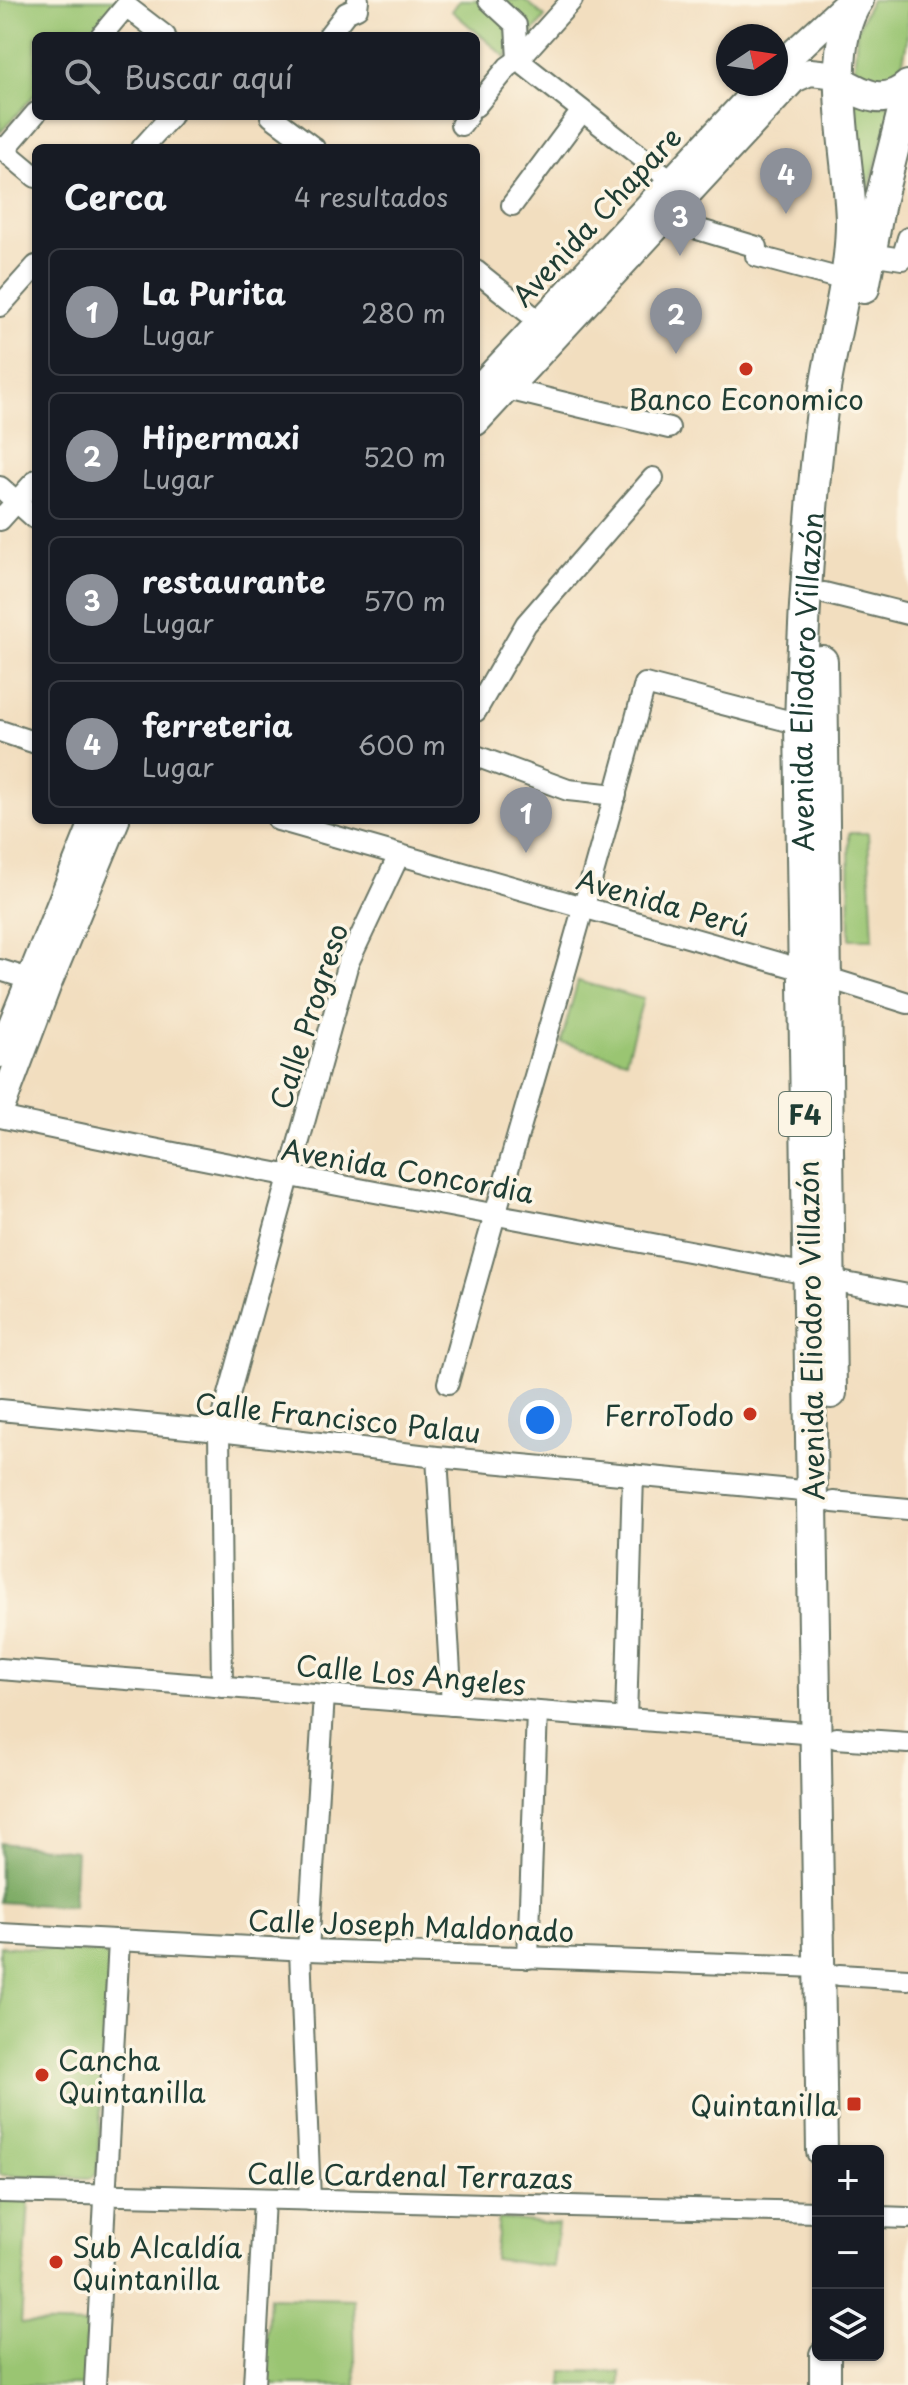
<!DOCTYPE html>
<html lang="es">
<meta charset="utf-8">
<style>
:root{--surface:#171b24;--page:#242831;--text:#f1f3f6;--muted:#9ea1a6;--line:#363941;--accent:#8c9099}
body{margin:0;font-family:"Playpen Sans",sans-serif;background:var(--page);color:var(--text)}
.controls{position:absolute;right:24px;bottom:24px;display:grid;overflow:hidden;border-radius:12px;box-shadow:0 2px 6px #0004}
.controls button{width:72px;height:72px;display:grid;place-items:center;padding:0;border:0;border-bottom:2px solid var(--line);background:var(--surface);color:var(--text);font:40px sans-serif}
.compass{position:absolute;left:716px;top:24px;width:72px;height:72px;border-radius:50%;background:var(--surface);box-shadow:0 2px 6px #0004;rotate:77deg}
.you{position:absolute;left:540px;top:1420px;width:28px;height:28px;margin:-20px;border:6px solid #fff;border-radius:50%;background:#1a73e8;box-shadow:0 0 0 12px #1a73e833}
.badge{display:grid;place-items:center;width:52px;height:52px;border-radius:50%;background:var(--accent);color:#fff;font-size:26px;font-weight:700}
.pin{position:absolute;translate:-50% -66px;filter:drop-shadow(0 2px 4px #0008)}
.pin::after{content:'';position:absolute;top:42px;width:28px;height:24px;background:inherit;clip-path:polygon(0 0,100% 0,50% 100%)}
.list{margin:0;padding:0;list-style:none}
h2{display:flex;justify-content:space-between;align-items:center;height:104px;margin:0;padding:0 32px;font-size:34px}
h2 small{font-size:26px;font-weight:400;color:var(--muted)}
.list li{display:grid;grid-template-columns:52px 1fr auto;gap:24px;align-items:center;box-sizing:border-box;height:128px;margin:0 16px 16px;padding:0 16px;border:2px solid var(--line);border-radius:12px}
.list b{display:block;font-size:30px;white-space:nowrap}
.list p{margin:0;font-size:26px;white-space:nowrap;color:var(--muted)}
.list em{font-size:26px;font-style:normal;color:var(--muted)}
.icon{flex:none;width:44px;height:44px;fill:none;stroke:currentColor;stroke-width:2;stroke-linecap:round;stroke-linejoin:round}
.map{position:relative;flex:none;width:908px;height:2385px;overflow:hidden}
.search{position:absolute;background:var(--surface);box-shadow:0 2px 6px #0004;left:32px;top:32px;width:448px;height:88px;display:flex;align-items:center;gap:20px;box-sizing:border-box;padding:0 28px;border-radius:12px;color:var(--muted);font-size:30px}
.panel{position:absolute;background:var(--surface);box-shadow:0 2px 6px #0004;left:32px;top:144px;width:448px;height:680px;border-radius:12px}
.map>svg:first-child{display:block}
</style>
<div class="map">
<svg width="908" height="2385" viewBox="0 0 908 2385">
<rect width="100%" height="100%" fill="#fcf5e5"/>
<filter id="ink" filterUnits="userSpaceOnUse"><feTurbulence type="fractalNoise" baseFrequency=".0125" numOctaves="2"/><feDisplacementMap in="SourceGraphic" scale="16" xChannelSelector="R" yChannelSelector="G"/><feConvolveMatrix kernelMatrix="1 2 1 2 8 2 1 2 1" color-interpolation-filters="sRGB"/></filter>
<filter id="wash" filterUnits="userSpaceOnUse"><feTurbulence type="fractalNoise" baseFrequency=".006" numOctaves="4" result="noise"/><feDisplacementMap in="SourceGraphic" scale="32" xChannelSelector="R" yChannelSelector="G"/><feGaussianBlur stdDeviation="1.8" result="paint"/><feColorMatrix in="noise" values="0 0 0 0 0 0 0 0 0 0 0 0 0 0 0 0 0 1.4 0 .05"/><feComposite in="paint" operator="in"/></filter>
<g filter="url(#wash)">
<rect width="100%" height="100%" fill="#f2debf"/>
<!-- green -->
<g fill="#9ac572" stroke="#5c8153" stroke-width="2">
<path d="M0,0H119L87,36H36V93L0,133Z"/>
<path d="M460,0H478C503,21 512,24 507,58L452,11Z"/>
<path d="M499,0H525L545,17L528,39Z"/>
<path d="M871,0H908C908,32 908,62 891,88L854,74L857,30Z"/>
<path d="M849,96L892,106L862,214Z"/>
<path d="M849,833H868L873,939H850Z"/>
<path d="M578,981L643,999L626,1060L561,1042Z"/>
<path d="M0,1946L101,1953L109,1960L97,2173L91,2178L0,2175Z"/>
<path d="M0,2198L29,2200L21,2323L87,2325L85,2385H0Z"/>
<path d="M499,2218L558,2225L553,2267L494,2259Z"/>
<path d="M269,2297L353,2299L356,2385H264Z"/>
<path d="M563,2371L621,2372V2385H562Z"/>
</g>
<!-- forest -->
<path fill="#7baa64" stroke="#4d744c" stroke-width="2" d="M0,1843L76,1851L73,1907L0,1902Z"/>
</g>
<g filter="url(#ink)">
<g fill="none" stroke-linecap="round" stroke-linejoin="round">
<defs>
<g id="minor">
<path d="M489,0L516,25L518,60L682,189"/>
<path d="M329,35L346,13L357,8L358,0"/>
<path d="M101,36L126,6L165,36"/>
<path d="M476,106L508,67L518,60L572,0"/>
<path d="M271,116L314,148"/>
<path d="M461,125L468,116"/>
<path d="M0,147L36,177"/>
<path d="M6,148L36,113"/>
<path d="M142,148L171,116"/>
<path d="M512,205L582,111"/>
<path d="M664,219L757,247L756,256L845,280"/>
<path d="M870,254L902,259L908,238"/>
<path d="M476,271L550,330"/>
<path d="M0,306L36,266"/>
<path d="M507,389L669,428"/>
<path d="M0,487L36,519"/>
<path d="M0,520L36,480"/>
<path d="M824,593L908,614"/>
<path d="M476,711L526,624L653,478"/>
<path d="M0,731L36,743"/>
<path d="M476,756L568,790L616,795"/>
<path d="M278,820L803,970"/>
<path d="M0,970L29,979"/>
<path d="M825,977L908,1003"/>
<path d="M0,1117C268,1175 538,1221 808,1274"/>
<path d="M830,1280L908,1295"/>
<path d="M448,1383C511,1150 584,918 645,684L800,724"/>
<path d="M0,1410L219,1431L437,1457L813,1492"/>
<path d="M437,1457L452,1705"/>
<path d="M833,1502L908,1509"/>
<path d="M0,1669L817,1734"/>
<path d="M222,1687L219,1431L348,963L399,855"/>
<path d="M626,1719L633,1475"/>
<path d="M836,1738L908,1743"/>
<path d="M0,1934L308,1950L820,1967"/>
<path d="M300,1950L310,2200"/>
<path d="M308,1950L324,1695"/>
<path d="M528,1958L537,1712"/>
<path d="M839,1975L908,1979"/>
<path d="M0,2192L818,2212"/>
<path d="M878,2217L908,2218"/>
<path d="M95,2385L119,1941"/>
<path d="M254,2385L264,2200"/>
</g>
<g id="major">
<path d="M776,69L851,0"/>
<path d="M476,391L762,84"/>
<path d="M476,422L794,79L810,72L839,75"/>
<path d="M0,1054L94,820"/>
<path d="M0,1111L48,984L116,820"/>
</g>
<g id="highway">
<path d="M839,81C864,95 884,107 908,86"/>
<path d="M864,288L880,202L908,91"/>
<path d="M822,661L831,1393"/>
<path id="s1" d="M822,2151L800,724C803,615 810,509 823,402C831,342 851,282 851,221C850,159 822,51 858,0"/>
<path d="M825,2355V2385"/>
</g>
</defs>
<!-- minor casing -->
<use href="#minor" stroke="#697565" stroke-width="24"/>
<!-- major casing -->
<use href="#major" stroke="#697565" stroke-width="30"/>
<!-- highway casing -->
<use href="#highway" stroke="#697565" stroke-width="34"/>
<!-- minor -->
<use href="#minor" stroke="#fff" stroke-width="20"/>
<!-- major -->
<use href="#major" stroke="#fff" stroke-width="26"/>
<!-- highway -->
<use href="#highway" stroke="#fff" stroke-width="30"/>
</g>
</g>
<!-- markers -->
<g fill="#c8321e" stroke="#fcf5e5" stroke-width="3">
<circle cx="746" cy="369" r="8"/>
<circle cx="750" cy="1414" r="8"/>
<circle cx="42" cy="2075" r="8"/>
<rect x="846" y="2096" width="16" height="16" rx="4"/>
<circle cx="56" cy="2262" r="8"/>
</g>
<g text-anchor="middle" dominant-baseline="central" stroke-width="7" stroke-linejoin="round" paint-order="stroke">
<!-- shield labels -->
<rect fill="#fcf5e5" stroke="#617469" stroke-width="2" x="779" y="1092" width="52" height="44" rx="6"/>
<g font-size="26" font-weight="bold" fill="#1f3d34">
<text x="805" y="1114">F4</text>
</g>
<!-- street labels -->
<g font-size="28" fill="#1f3d34" stroke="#fcf5e5">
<text transform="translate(596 216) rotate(-47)">Avenida Chapare</text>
<text stroke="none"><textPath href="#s1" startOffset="1470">Avenida Eliodoro Villazón</textPath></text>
<text transform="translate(663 902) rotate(16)">Avenida Perú</text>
<text transform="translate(308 1016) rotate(-72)">Calle Progreso</text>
<text transform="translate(408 1170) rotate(10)">Avenida Concordia</text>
<text transform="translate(810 1330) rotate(-91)">Avenida Eliodoro Villazón</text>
<text transform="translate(338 1417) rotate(6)">Calle Francisco Palau</text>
<text transform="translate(411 1674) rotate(5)">Calle Los Angeles</text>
<text transform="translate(411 1925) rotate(2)">Calle Joseph Maldonado</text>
<text transform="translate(410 2175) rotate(1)">Calle Cardenal Terrazas</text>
</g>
<!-- poi labels -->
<g font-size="28" fill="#1f3d34" stroke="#fcf5e5" text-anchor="end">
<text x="746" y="398" text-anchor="middle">Banco Economico</text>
<text x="734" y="1414">FerroTodo</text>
<text x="58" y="2059" text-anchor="start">Cancha<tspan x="58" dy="32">Quintanilla</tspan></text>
<text x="838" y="2104">Quintanilla</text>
<text x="72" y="2246" text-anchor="start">Sub Alcaldía<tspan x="72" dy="32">Quintanilla</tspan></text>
</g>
</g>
</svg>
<div class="controls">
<button>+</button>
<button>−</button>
<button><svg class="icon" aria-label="layers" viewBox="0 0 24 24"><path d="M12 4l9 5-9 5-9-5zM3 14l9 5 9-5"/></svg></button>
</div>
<svg class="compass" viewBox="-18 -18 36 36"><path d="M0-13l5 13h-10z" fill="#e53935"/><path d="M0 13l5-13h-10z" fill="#9ea1a6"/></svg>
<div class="you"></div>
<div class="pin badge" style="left:526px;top:853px">1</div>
<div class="pin badge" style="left:676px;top:354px">2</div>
<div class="pin badge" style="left:680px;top:256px">3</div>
<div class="pin badge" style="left:786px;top:214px">4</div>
<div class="search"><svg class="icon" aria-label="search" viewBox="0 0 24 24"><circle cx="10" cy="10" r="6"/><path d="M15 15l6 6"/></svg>Buscar aquí</div>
<section class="panel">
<h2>Cerca<small>4 resultados</small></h2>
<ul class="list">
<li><span class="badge">1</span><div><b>La Purita</b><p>Lugar</p></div><em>280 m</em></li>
<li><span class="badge">2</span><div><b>Hipermaxi</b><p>Lugar</p></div><em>520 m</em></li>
<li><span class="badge">3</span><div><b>restaurante</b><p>Lugar</p></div><em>570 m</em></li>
<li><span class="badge">4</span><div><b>ferreteria</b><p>Lugar</p></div><em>600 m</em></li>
</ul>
</section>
</div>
